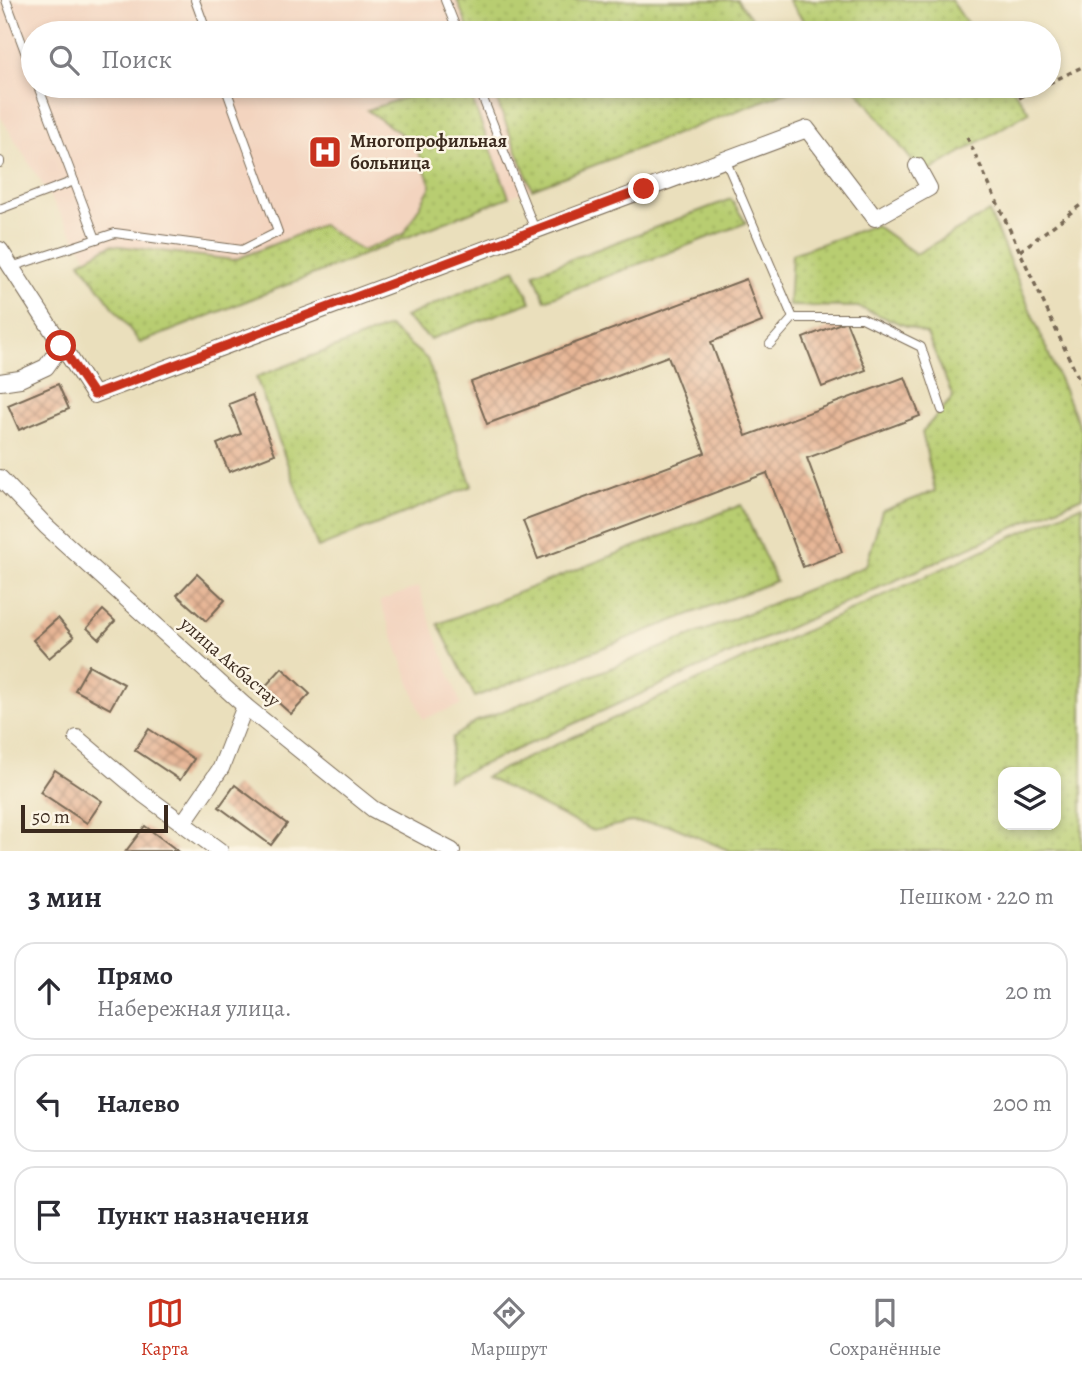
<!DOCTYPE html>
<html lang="ru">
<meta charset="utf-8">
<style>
:root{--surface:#fff;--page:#f7f7f7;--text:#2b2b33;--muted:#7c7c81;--line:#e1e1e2;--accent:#c8321e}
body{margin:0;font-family:Alegreya,serif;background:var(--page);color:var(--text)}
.controls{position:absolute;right:21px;bottom:21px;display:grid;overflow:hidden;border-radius:14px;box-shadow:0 4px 10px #0003}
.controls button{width:63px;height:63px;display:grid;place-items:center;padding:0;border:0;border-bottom:2px solid var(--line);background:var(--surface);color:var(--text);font:35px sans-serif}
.scale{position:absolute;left:21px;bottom:18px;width:147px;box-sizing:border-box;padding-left:7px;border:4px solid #3b2a1e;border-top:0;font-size:19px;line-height:24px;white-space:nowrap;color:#3b2a1e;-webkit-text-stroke:5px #fcf5e5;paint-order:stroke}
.stop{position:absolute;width:21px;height:21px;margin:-16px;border:5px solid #c8321e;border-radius:50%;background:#fff}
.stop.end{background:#c8321e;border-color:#fff;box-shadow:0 2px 7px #0008}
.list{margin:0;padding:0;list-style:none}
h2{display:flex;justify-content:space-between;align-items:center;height:91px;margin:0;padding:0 28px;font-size:30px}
h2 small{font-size:23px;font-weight:400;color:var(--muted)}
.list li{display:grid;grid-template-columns:46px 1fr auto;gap:21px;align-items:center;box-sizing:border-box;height:98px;margin:0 14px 14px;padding:0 14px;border:2px solid var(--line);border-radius:21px}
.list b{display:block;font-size:26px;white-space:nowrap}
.list p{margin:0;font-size:23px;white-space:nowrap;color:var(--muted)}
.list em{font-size:23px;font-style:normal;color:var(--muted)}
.icon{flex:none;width:38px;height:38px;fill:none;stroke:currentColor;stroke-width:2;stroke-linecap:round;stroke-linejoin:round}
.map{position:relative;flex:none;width:1082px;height:851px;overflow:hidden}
.search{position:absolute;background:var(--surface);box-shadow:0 4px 10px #0003;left:21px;right:21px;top:21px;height:77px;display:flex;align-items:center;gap:18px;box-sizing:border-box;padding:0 24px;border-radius:38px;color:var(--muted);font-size:26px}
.sheet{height:427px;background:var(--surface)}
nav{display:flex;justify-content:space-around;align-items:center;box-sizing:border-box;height:98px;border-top:2px solid var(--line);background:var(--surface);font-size:19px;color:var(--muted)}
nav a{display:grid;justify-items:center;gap:4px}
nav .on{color:var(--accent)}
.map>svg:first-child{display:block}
</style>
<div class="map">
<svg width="1082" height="851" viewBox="0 0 1082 851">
<defs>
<pattern id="grass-dots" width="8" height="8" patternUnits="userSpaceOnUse" patternTransform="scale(1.75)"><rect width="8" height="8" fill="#b8cd71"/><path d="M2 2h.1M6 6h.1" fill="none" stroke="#9fb061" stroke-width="1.8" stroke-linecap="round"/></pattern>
<pattern id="building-cross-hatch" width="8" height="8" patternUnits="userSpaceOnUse" patternTransform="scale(1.75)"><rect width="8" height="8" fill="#e7b696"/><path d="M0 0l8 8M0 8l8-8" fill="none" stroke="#bc947a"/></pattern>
</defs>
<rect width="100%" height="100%" fill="#fcf5e5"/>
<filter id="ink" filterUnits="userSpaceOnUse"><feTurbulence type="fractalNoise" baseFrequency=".0143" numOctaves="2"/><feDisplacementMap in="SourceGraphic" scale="14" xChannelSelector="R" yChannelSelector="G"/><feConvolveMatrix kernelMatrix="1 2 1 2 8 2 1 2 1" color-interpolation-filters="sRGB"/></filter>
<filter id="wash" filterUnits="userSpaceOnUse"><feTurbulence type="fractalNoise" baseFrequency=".00686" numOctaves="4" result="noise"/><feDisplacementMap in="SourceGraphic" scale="28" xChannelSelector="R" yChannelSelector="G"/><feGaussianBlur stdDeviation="1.57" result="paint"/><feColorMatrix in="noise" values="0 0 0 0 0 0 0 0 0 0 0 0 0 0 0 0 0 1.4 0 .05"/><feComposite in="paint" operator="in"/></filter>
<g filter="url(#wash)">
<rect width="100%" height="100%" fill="#eadfbc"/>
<!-- built -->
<g fill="#f3d4bf">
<path d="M0,0H737L763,33H33V86H802L509,197L140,343L0,116Z"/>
<path d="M418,587L461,705L423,719L380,601Z"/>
</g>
<!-- grass -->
<g fill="url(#grass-dots)" stroke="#7a7c48" stroke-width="2" fill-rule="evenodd">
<path d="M457,0H737L763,33H470Z"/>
<path d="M788,0H951L974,33H813Z"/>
<path d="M440,86H467L509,197L140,343L80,262L111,245L234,260L322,225L362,251L404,234L431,186L415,144L367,110Z"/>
<path d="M491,86H802L532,189Z"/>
<path d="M854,86H1011L1029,112L923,175Z"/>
<path d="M731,199L746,223L545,300L534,273Z"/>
<path d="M989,212L1082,433V497L448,780L452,738L475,722L866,566L882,511L935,491L922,432L953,397L927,334L858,307L789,306L792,254L875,225L916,254Z"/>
<path d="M515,269L531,302L430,339L405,317Z"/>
<path d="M389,327L427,359L472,486L318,548L256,377Z"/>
<path d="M741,505L776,581L475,697L438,624Z"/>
<path d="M1082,505V851H730L670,825L630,822L593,831L485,777ZM1003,772H1056V825H1003Z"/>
</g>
<g id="blocks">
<!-- building -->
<g fill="url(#building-cross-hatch)">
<path d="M746,279L762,322L711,342L746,436L905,377L920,416L807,458L842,552L803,567L767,473L538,559L523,521L705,453L668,356L487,424L471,382Z"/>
<path d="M846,321L866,370L822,387L803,338Z"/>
<path d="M58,384L69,409L19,430L8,405Z"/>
<path d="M252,395L275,454L229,472L217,444L241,434L229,404Z"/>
<path d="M197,574L225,600L206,621L177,595Z"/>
<path d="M103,610L115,621L99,639L87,628Z"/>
<path d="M58,618L74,637L49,658L33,640Z"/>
<path d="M89,665L124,684L110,709L75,690Z"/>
<path d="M282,668L310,694L291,714L263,689Z"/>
<path d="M149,729L194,759L180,780L135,750Z"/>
<path d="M55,770L102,801L87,823L40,792Z"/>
<path d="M235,785L287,824L271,845L219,807Z"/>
<path d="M145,826L178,851H126Z"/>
</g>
</g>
</g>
<g filter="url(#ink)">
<use href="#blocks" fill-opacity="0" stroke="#786955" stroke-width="2"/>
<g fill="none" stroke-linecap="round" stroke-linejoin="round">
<defs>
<g id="service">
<path d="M6,0L33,73"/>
<path d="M195,0L207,33"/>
<path d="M445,0L458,33"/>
<path d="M38,86L96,239"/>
<path d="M478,86L535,230"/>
<path d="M725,159L793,318H862L921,347L942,410"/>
<path d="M0,161V163"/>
<path d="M0,209L74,181"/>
<path d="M11,267L115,233L242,250L278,232L225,86"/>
<path d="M770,344L793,318"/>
</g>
<g id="minor">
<path d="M0,250L94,395L807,129L875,218L929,188L917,166"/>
<path d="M0,382L20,379L46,367L61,346"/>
<path d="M0,478L46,526L245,706L373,809L452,851"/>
<path d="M77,738L143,794L220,851"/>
<path d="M183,823L221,768L245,706"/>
</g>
</defs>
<!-- service casing -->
<use href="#service" stroke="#786955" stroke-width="10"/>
<!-- minor casing -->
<use href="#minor" stroke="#786955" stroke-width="18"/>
<!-- path -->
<g stroke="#786955" stroke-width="3.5" stroke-dasharray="5 5" stroke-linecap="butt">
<path d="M1049,83L1082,67"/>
<path d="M1019,98L1043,86"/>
<path d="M967,137L1082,386"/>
<path d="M1020,251L1082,204"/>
</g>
<!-- service -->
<use href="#service" stroke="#fff" stroke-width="8"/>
<!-- minor -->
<use href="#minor" stroke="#fff" stroke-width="16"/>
</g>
</g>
<g fill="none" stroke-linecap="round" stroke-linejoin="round" filter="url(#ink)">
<!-- route -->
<path stroke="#c8321e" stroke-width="9" d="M61,346L94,395L644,189"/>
</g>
<!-- icons -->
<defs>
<symbol id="hospital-square" viewBox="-11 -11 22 22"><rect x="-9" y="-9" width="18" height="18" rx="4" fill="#c8321e" stroke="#fcf5e5"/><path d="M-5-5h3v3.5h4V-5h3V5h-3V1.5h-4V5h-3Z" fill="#fff"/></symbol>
</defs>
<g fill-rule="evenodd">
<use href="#hospital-square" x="306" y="133" width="38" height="38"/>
</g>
<g text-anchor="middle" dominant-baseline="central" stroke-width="5" stroke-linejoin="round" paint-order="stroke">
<!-- poi labels -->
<g font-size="19" font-weight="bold" fill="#3b2a1e" stroke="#fcf5e5" text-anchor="start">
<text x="350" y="141">Многопрофильная<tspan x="350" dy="22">больница</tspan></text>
</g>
<!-- street labels -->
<g font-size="19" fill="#3b2a1e" stroke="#fcf5e5">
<text transform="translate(230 662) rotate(41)">улица Акбастау</text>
</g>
</g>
</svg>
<div class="controls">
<button><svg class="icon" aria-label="layers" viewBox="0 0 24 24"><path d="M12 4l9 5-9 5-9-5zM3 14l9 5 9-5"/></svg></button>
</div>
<div class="scale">50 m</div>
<div class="stop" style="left:61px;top:346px"></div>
<div class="stop end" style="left:644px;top:189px"></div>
<div class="search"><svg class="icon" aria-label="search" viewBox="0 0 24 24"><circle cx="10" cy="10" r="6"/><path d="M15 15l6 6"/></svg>Поиск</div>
</div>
<section class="sheet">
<h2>3 мин<small>Пешком · 220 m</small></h2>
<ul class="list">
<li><svg class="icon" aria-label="ahead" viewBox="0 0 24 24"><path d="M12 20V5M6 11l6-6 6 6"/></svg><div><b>Прямо</b><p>Набережная улица.</p></div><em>20 m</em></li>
<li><svg class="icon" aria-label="left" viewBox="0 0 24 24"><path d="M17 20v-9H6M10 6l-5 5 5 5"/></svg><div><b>Налево</b></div><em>200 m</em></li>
<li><svg class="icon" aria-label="arrive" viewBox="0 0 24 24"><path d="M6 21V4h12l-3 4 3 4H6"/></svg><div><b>Пункт назначения</b></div></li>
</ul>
</section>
<nav>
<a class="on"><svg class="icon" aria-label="map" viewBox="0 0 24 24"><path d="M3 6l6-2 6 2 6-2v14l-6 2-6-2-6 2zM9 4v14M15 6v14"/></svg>Карта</a>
<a><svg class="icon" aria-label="directions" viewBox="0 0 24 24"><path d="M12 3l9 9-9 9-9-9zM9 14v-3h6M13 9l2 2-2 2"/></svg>Маршрут</a>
<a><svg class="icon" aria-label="saved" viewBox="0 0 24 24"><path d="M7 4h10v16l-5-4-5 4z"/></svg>Сохранённые</a>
</nav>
